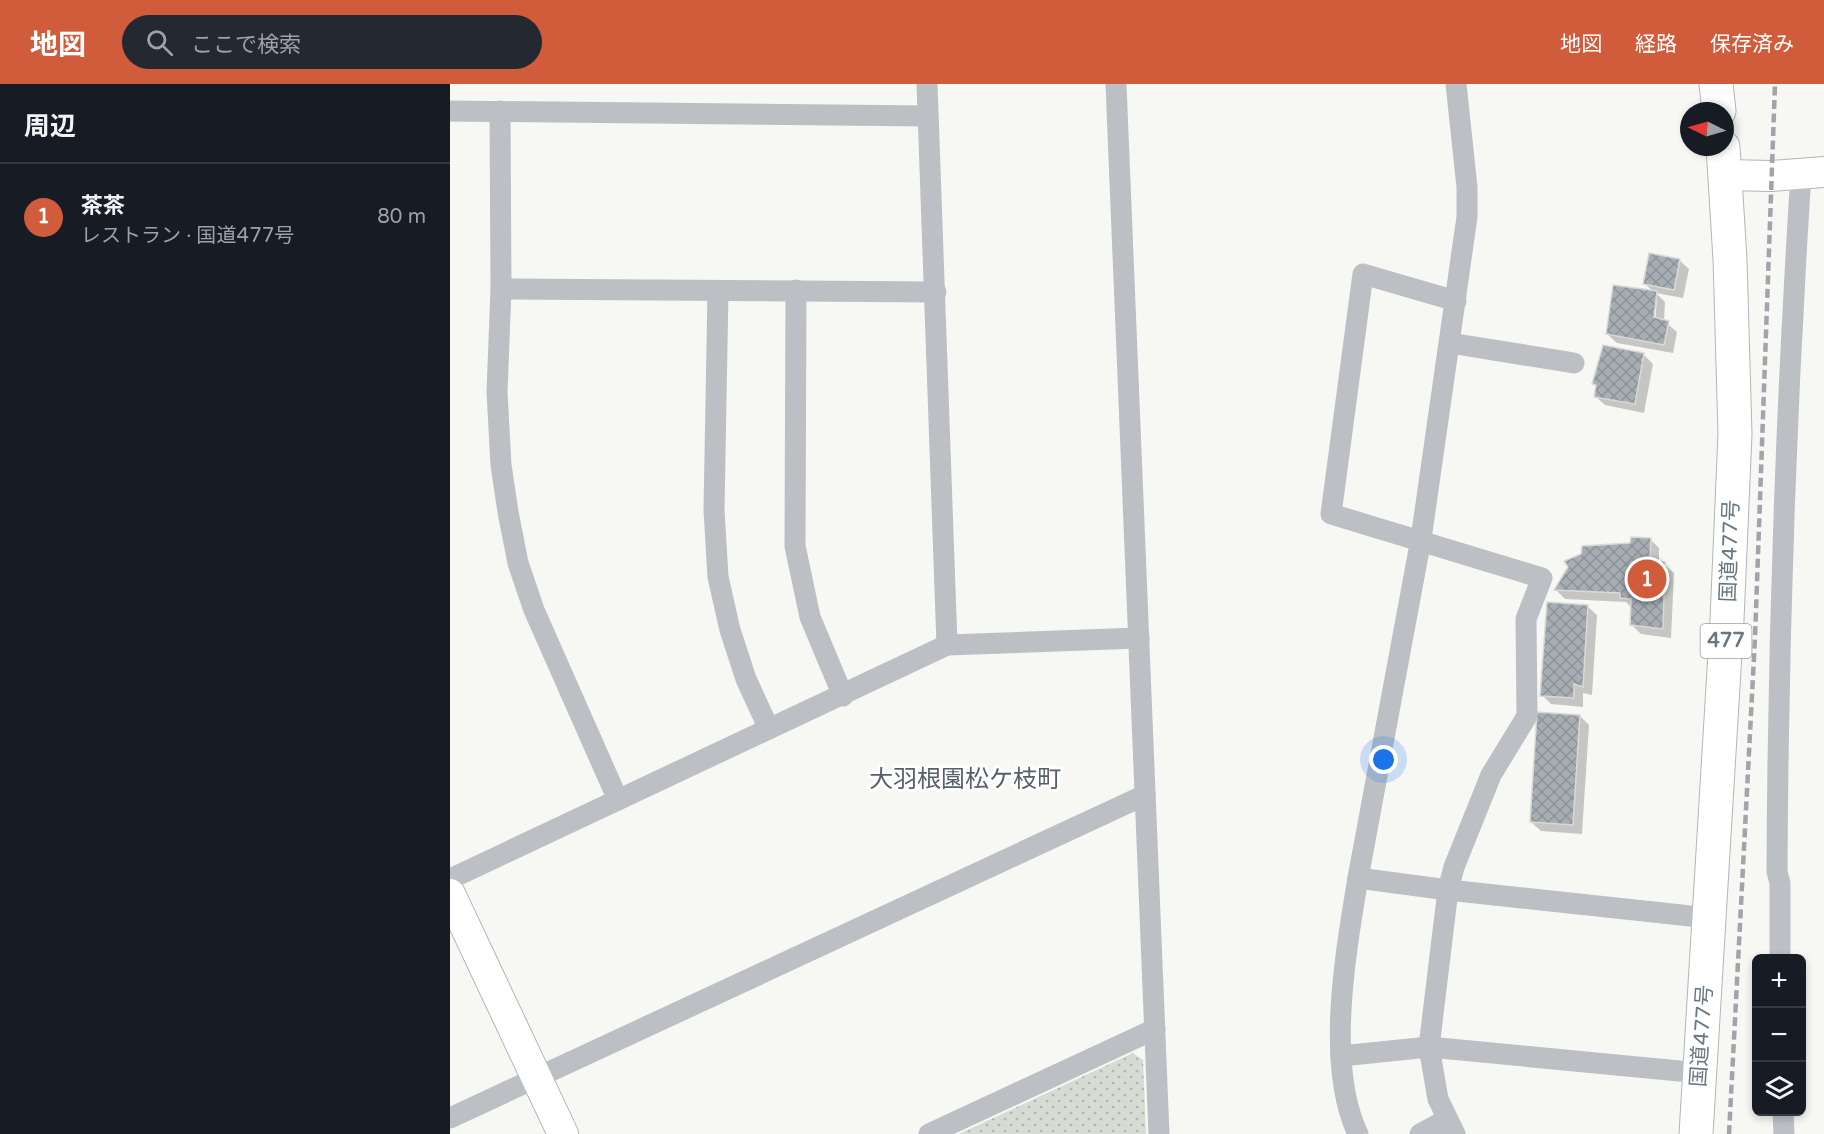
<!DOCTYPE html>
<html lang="ja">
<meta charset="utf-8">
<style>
:root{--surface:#171b24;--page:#242831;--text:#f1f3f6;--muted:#9ea1a6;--line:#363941;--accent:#d05c3b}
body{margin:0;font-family:"Varela Round","Noto Sans JP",sans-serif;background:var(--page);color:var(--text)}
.controls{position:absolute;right:18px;bottom:18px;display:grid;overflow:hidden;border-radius:9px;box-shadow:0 3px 9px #0003}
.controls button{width:54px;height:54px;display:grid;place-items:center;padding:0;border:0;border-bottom:2px solid var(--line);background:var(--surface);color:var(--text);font:30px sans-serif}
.compass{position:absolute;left:1230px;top:18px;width:54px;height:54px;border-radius:50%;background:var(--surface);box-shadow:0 3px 9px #0003;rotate:275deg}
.you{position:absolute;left:934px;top:676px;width:21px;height:21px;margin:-15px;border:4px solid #fff;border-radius:50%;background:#1a73e8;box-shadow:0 0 0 9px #1a73e833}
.badge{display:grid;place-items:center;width:39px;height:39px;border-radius:50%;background:var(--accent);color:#fff;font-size:20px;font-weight:700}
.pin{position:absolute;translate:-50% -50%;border:3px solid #fff;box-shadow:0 2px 6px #0006}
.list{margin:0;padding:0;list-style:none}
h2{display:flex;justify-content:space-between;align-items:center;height:78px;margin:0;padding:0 24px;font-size:26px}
h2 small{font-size:20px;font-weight:400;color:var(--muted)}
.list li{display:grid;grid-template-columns:39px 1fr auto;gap:18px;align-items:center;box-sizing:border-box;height:108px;padding:0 24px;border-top:2px solid var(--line)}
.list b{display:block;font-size:22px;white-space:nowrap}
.list p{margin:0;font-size:20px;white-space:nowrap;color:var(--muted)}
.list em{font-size:20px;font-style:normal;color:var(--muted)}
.icon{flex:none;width:33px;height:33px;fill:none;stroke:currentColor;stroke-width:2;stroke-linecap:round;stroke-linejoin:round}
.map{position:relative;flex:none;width:1374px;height:1050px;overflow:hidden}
header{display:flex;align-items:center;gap:36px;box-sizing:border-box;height:84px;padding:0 30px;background:var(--accent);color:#fff}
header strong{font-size:28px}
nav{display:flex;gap:33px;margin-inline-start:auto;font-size:21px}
.search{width:420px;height:54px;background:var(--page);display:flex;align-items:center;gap:15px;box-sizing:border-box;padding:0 21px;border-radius:33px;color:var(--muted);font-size:22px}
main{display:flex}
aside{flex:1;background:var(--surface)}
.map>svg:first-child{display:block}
</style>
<header>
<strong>地図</strong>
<div class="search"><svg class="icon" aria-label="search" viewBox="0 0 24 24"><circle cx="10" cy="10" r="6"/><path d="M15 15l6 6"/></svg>ここで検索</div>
<nav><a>地図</a><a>経路</a><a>保存済み</a></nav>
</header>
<main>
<aside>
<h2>周辺<small></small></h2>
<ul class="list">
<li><span class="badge">1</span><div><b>茶茶</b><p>レストラン · 国道477号</p></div><em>80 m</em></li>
</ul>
</aside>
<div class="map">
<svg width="1374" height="1050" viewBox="0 0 1374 1050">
<defs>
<pattern id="grass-dots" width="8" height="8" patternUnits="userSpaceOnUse" patternTransform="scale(1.5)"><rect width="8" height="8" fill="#d7dbd4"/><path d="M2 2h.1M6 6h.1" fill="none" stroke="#b2b6b1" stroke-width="1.8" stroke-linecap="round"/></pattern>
<pattern id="building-cross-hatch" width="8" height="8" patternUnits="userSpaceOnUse" patternTransform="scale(1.5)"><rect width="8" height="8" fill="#a7aeb3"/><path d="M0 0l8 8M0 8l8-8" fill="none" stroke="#8c9297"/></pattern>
</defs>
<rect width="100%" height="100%" fill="#f7f7f4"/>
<!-- grass -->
<path fill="url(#grass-dots)" d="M683,969L693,976L696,1050H509Z"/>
<!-- shadow -->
<g fill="#0003" fill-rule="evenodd">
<path d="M1229,176L1239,185L1233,214L1206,209L1215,218L1214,237L1227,248L1223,269L1167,259L1157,250L1204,208L1195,200ZM1204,214H1207L1205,240H1202Z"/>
<path d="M1193,270L1203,280L1194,329L1155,321L1145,312L1147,303L1144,299Z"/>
<path d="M1200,455L1209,464V479L1214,480L1224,489L1221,554L1191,550L1182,541L1181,523L1176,518L1115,515L1106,506L1119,483Z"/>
<path d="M1137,522L1147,531L1142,611L1133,609V623L1101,620L1092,611Z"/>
<path d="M1130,632L1139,641L1132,750L1091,747L1081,738Z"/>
</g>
<!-- building -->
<g fill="url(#building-cross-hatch)" stroke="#d9d9d7" stroke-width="1.5">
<path d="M1199,169L1230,175L1224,206L1193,200Z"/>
<path d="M1163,201L1207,207L1204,233L1219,237L1214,261L1156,250Z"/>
<path d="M1153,261L1194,269L1185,320L1144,313L1146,301L1142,300Z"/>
<path d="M1181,453L1201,454L1200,477L1215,478L1213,545L1180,541L1181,515L1170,514V509L1104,506L1118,483L1114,477L1131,470L1132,462L1180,459Z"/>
<path d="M1097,518L1138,521L1133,603L1124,600V614L1090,612Z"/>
<path d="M1087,628L1130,631L1123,741L1080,738Z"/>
</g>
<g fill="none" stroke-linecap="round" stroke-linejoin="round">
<defs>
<g id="secondary">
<path d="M1276,91L1321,92L1374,88"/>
<path d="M0,810L113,1050"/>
</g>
<g id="highway">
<path d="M1266,0L1269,27"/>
<path d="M1246,1050L1277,536L1285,350L1280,175L1273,63"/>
</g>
</defs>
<!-- secondary casing -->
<use href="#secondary" stroke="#b1b6ba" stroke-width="32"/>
<!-- highway casing -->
<use href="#highway" stroke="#b2b6b9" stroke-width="35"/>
<!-- street -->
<g stroke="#bcc0c4" stroke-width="21">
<path d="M477,0L497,561"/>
<path d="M666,0L709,1050"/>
<path d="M1006,0L1017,103V133L971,455L908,794L998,806L1259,834"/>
<path d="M0,27L478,32"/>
<path d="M50,27L51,205L47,308L51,381L58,428L68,479L84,526L168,716"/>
<path d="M51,205L486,208"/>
<path d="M346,206L345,462L360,533L393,612"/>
<path d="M268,207L264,426L268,493L280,546L296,595L319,645"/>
<path d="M1000,259L1124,279"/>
<path d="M908,794C896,867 875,981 908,1050"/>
<path d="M0,795L497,561L689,554"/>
<path d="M1330,874V799L1327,788C1328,555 1336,323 1351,90"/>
<path d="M891,972L979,963L1250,989"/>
<path d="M1333,1028L1334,1050"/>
<path d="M0,1034L695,711"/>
<path d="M479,1050L705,945"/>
<path d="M970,1050L996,1036"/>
<path d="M1005,1050L988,1015L979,963L998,806L1004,783L1041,691L1077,632L1076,535L1092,494L881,430L913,190L1006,217"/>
</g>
<!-- secondary -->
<use href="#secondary" stroke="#fff" stroke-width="30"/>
<!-- highway -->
<use href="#highway" stroke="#fff" stroke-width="33"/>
<!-- rail -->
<path stroke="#9fa5aa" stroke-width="4.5" stroke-dasharray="9 4.5" stroke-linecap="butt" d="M1279,1050L1305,554L1325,0"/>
</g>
<g text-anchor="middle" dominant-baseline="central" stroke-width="6" stroke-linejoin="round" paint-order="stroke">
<!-- shield labels -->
<rect fill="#fff" stroke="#96a0a8" stroke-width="1.5" x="1250.5" y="540" width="51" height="34" rx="4.5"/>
<g font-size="20" font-weight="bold" fill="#697782">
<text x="1276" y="557">477</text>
</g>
<!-- street labels -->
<g font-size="21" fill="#697782" stroke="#fff">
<text transform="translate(1280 467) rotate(-88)">国道477号</text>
<text transform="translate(1252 952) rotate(-86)">国道477号</text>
</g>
<!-- quarter labels -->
<g font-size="24" fill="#566068" stroke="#fff">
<text x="515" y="695">大羽根園松ケ枝町</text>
</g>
</g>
</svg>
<div class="controls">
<button>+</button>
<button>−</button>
<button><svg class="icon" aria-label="layers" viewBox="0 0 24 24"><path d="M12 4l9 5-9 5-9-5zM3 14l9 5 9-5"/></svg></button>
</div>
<svg class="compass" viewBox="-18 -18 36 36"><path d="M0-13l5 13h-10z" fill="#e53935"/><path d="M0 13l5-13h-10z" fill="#9ea1a6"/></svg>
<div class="you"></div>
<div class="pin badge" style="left:1197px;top:495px">1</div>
</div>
</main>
